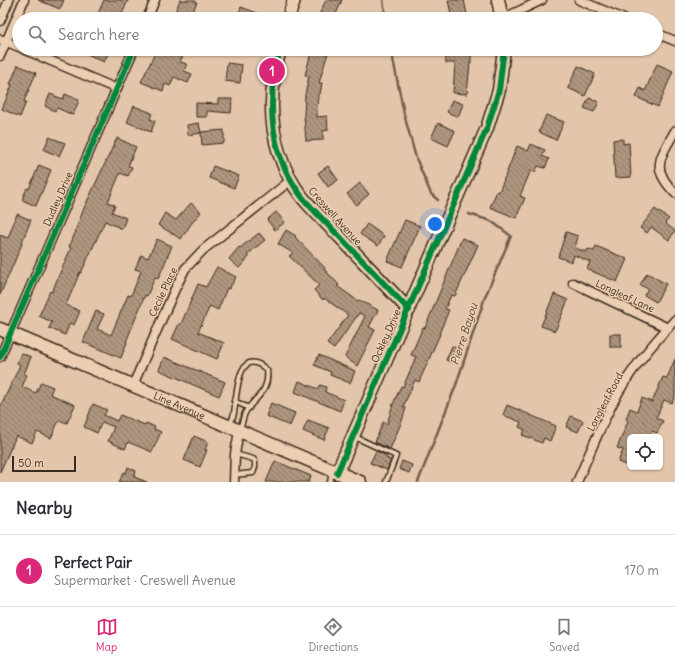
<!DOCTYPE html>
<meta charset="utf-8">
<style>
:root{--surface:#fff;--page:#f2f2f3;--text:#2b2b33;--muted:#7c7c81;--line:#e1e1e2;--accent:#db2777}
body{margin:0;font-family:Delius,sans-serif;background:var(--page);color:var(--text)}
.controls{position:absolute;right:12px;bottom:12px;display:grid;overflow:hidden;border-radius:6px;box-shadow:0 1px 3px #0004}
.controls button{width:36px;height:36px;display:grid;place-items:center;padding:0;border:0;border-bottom:1px solid var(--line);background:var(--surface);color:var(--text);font:20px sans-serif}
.scale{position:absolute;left:12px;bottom:10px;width:64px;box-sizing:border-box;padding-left:4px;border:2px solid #3b2a1e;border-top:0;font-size:11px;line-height:14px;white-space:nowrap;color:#3b2a1e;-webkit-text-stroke:3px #eccfb3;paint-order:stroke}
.you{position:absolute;left:435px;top:224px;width:14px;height:14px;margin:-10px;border:3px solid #fff;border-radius:50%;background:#1a73e8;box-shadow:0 0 0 6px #1a73e833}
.badge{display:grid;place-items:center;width:26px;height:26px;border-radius:50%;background:var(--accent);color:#fff;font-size:13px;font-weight:700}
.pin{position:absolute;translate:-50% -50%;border:2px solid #fff;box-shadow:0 1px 4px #0006}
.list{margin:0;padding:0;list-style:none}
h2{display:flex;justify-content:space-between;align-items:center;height:52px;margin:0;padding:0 16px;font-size:17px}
h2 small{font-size:13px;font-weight:400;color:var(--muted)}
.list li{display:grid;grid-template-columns:26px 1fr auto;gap:12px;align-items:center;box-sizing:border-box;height:72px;padding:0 16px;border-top:1px solid var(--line)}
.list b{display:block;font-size:15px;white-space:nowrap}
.list p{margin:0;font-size:13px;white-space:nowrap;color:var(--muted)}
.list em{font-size:13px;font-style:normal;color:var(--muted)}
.icon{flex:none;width:22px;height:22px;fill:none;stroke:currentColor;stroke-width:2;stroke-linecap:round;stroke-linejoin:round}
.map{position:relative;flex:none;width:675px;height:482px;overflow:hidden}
.search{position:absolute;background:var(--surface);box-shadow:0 1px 3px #0004;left:12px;right:12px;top:12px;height:44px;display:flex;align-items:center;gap:10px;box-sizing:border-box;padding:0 14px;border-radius:22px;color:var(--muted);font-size:15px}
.sheet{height:124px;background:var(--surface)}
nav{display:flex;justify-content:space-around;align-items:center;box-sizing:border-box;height:56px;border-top:1px solid var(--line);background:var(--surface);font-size:11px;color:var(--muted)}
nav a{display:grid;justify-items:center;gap:2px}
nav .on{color:var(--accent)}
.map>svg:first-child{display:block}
</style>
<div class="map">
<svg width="675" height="482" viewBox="0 0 675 482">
<defs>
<pattern id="building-back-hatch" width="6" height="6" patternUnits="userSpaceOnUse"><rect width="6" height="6" fill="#ae957f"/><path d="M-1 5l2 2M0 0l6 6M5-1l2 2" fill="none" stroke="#8f7a67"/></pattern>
</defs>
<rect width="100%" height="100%" fill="#e2c5aa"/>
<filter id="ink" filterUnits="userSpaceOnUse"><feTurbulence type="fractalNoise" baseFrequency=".025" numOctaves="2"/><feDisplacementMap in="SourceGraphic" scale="8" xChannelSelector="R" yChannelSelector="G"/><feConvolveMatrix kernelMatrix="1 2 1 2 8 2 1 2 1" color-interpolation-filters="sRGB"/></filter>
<g filter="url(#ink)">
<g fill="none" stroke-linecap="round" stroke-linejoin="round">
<!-- stream -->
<g stroke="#735e4d" stroke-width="2.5">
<path d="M383,0L386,19"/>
<path d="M391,49L404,114L416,158L431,194L438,200"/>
<path d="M418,482L456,385L485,297L511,236L491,221L469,214"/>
</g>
</g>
<!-- building -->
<g fill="url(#building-back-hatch)" stroke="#3b2a1e">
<path d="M38,0H64L60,9Z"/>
<path d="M104,0H128L120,19H105L97,16Z"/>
<path d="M180,0H193L197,2L190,19H168L172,11L175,12Z"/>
<path d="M326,0H342L334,19H317Z"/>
<path d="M448,0H464L468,19H452Z"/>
<path d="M241,7L260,14L258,19H237Z"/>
<path d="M77,49H110L104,62Z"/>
<path d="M157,49H186L180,62L187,64L184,71L192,74L188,83L174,77L170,86L165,84L163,91L141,82Z"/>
<path d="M312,49H329L319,83H322L320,94H318L317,117L327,116L328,130L323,131V140L306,141L304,115L305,95L309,76L305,75Z"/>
<path d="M445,49H471V63H470L467,94L453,93L455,63H446Z"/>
<path d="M227,63L242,65L240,83L225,81Z"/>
<path d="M657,64L673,71L658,107L636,97L640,88L645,91Z"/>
<path d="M18,65L36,73L24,101L26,102L20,117L2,109L12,85L10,84Z"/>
<path d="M578,66L595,74L585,96L568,88Z"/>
<path d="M50,94L63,99L65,94L79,100L73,115L57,108L55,111L45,106Z"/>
<path d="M589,98L599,102L594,112L584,108Z"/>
<path d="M218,99H232L231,113L207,111V117H196V103L218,104Z"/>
<path d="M452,100L463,104L458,117L447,112Z"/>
<path d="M134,106L152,113L150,119L155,121L151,132L127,122Z"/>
<path d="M546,115L564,122L556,140L539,132Z"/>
<path d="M199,123L201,133L188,135L187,125Z"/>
<path d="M438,123L455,131L448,146L431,138Z"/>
<path d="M224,130V143L202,145L201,132Z"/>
<path d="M49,137L65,143L59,156L44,150Z"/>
<path d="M117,138L136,147L128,166L132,167L128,176L120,173L108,202L115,205L112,212L126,218L122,229L105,221L81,273L80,272L66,305L80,311L74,325L70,323L65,335L49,328L52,322L39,316L50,291L52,292L59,275L71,248L69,247L76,231H75L85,206Z"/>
<path d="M623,139V144L629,143L631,177L615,178L613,140Z"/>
<path d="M531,144L545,150L542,156L549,159L545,168L538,166L535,172L531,170L520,196L525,198L516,218L490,207L497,191L499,192L517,146L528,151Z"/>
<path d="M39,165L51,170L36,206L22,200L27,188L29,189Z"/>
<path d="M213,166L239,176L234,188L209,178Z"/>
<path d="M328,166L338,180L328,187L318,173Z"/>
<path d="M360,183L369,194L357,205L347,194Z"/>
<path d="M191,203L201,212L191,224L181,239L158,225L165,213L176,220Z"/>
<path d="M655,209L669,219L665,223L675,231L669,240L651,227L647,233L640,228Z"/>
<path d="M276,212L285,222L275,230L267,220Z"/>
<path d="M17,214L31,220L21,244H22L0,295V235L8,238Z"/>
<path d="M405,220L420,226L402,267L387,261Z"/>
<path d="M367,224L384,236L378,246L360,234Z"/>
<path d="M286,230L296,236L295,237L325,268L324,269L339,285L337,286L358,301L359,300L378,310L369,327L375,330L357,366L345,357L365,316L359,313L334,349L327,344L348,315L324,298L323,300L314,290L319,285L289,256L293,253L278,244Z"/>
<path d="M566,232L578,236L575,248L586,252L588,249L594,251L596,246L627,259L617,282L587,269L590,262L581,258L574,255L572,262L558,257Z"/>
<path d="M259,233L265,240L247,255L249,257L239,268L229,259L239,247L240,248Z"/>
<path d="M462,238L478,245L455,296L451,295L445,309L449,310L439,334H440L419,382L415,380L403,407L406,408L402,421L390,449L375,442L383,422L387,424L393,404L401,386L403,387L416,357L411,355L423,327L425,328Z"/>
<path d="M157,239L172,246L158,279L155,277L147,296L145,295L126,342H127L121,358L83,342L96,311L104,314L97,329L111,335L128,295L131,296L141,271L135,269L141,255L148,258Z"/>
<path d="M217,267L236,277L229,289L227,288L218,310L210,306L198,332L224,343L217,359L172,339L179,324H181L198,284L206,287Z"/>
<path d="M647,273L666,284L656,302L644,295L648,289L640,285Z"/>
<path d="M554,294L568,300L555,331L541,326Z"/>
<rect x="610" y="334" width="11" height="13"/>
<path d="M452,346L459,349L453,363L446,360Z"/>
<path d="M21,353L31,357L24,374L27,375L22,387L36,393L41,382L53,387L50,394L75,405L67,423L59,420L51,438L37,432L32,443L16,436L0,472V408L20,365L17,363Z"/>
<path d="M319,355L355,371L350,383L330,375L331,372L314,365Z"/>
<path d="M164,357L225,382L219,396L159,370Z"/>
<path d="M675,359V396L672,403L664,400L656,418L663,421L657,433L652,431L649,437H630V467L618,462L623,450L617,448L628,421L626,419L630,408L637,411L642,398L652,402L663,377L667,378Z"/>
<path d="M299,381L318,389L320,385L326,387L325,392L344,400L340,411L295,392Z"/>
<path d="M271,403L295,413L290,426L266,416Z"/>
<path d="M93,404L107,410L104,415L117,421L120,415L145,425L146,423L155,427L154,429L161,432L152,452L128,442L125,449L108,441L114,427L102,422L97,433L84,427Z"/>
<path d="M507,405L556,426L550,441L544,438L542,443L522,435L525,430L519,427L521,422L503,415Z"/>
<path d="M571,416L583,421L578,432L566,427Z"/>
<path d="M308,420L329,428L324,440L303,431Z"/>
<path d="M194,436L208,442L205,450H207L200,467L184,460Z"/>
<path d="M376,451L387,456L386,458L391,460L387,470L370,463Z"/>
<path d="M275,461L311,476L309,482H266Z"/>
<path d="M402,461L412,465L409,473L399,469Z"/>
<path d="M128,467L136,471L134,477L147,482H119L124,472L126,473Z"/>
</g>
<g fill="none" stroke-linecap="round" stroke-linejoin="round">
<defs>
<g id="lane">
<path d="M234,401L249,408"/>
<path d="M230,426C231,422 233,418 234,413C237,396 237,343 267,370C270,393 254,397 245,413C243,418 242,424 240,428"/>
<path d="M355,437L396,456L386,482"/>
<path d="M234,475L253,473L255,467V461L253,459L235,454"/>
<path d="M330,482L332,471"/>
</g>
<g id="street">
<path d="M579,0L624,19"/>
<path d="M147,19L155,0"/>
<path d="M502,19L542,0"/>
<path d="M0,21L9,0"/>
<path d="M656,33L675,41"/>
<path d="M0,39L19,47"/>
<path d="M23,49L117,89"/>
<path d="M0,56L24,0"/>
<path d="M675,131C660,158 650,168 675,193"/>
<path d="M573,283L668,328"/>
<path d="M0,357L134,49"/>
<path d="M133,385L175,289L185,269L203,250L291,180"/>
<path d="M234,482L235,454L239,431"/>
<path d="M577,482C591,451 603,419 620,390C635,365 655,341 675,320"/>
</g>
<g id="secondary">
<path d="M498,0L502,19"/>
<path d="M288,19L294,0"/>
<path d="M280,49C266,101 268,152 302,197C314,211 327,224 340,237C363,261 386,286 409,310"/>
<path id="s1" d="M0,329L360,482"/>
<path d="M337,473L487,128L499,90L504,49"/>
</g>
</defs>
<!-- lane casing -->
<use href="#lane" stroke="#3b2a1e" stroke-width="7"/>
<!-- street casing -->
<use href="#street" stroke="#3b2a1e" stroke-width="11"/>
<!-- secondary casing -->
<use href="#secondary" stroke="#3b2a1e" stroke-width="15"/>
<!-- lane -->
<use href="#lane" stroke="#eccfb3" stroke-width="4"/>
<!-- street -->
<use href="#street" stroke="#eccfb3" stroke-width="8"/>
<!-- secondary -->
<use href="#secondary" stroke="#eccfb3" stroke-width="12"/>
<defs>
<g id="cycleway">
<path d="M280,49C266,101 268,152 302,197C314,211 327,224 340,237C363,261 386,286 409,310"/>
<path d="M0,357L134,49"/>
<path d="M337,473L487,128L499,90L504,49"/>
</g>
</defs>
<!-- cycleway casing -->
<use href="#cycleway" stroke="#eccfb3" stroke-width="8"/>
<!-- cycleway -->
<use href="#cycleway" stroke="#00873e" stroke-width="6"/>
</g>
</g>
<g text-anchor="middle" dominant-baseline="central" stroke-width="3" stroke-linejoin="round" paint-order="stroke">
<!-- street labels -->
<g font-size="10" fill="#3b2a1e" stroke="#eccfb3">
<text transform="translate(58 199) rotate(-66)">Dudley Drive</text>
<text transform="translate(335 216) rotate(48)">Creswell Avenue</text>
<text transform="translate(163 292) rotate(-65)">Cecile Place</text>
<text transform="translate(625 296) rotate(25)">Longleaf Lane</text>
<text transform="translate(386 336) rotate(-66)">Ockley Drive</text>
<text transform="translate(605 402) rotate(-62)">Longleaf Road</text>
<text stroke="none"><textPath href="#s1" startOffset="195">Line Avenue</textPath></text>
</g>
<!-- water labels -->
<g font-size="11" font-style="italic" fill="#524032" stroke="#eccfb3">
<text transform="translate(464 334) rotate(-72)">Pierre Bayou</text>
</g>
</g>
</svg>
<div class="controls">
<button><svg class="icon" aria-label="locate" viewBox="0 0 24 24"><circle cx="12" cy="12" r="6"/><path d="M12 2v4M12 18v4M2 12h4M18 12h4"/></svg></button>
</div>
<div class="scale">50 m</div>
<div class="you"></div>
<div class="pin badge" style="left:272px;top:71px">1</div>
<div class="search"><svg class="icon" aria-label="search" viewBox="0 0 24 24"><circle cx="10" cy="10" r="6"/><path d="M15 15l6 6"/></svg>Search here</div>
</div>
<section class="sheet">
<h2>Nearby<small></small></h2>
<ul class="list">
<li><span class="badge">1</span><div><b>Perfect Pair</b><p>Supermarket · Creswell Avenue</p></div><em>170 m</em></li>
</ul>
</section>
<nav>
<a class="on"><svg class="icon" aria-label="map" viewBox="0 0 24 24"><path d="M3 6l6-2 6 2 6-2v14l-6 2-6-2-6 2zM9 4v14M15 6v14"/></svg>Map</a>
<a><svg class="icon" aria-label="directions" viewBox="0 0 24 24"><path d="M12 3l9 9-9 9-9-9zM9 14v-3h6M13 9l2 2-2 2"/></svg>Directions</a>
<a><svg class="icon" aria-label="saved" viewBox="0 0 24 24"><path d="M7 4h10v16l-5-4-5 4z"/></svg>Saved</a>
</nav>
